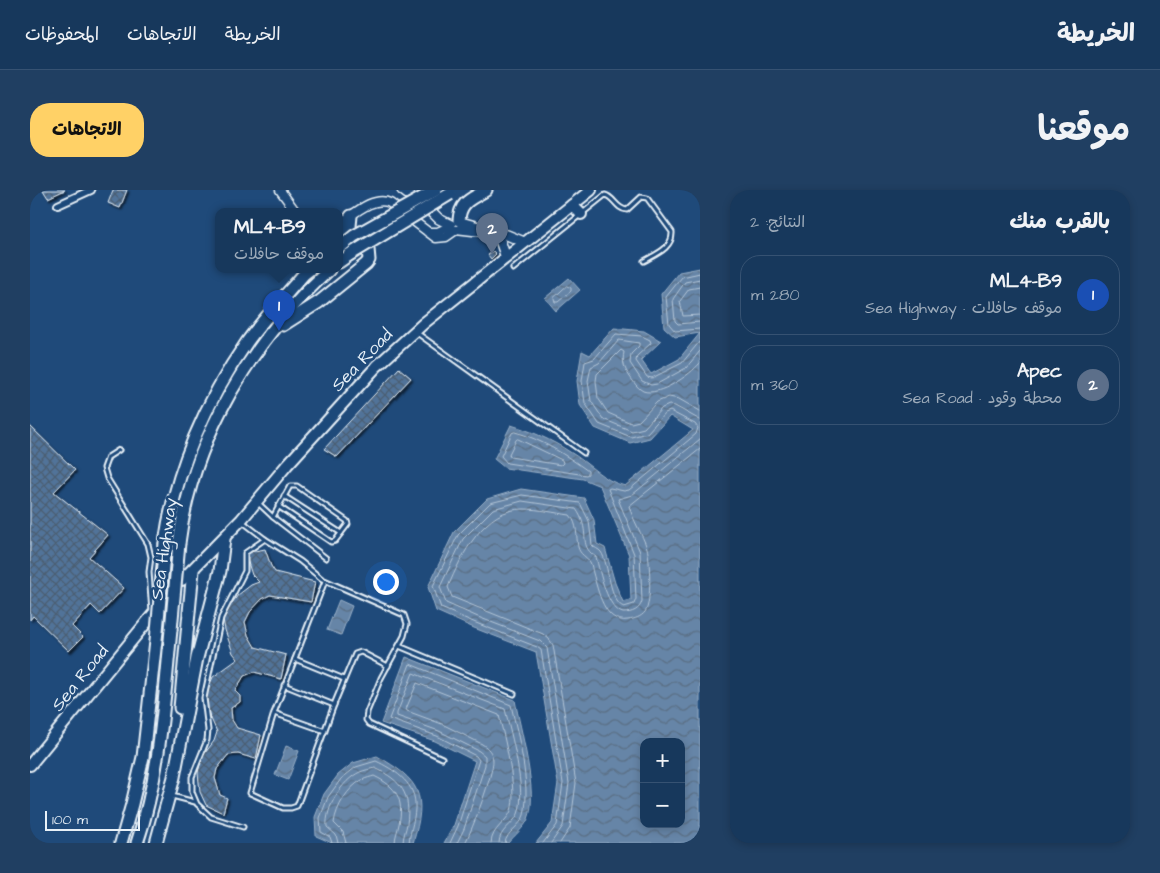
<!DOCTYPE html>
<html lang="ar">
<meta charset="utf-8">
<style>
:root{--surface:#17385c;--page:#203f62;--text:#f1f3f6;--muted:#9eacbb;--line:#365272;--accent:#ffd166}
body{margin:0;font-family:"Architects Daughter","Playpen Sans Arabic",sans-serif;background:var(--page);color:var(--text);direction:rtl}
.controls{position:absolute;right:15px;bottom:15px;display:grid;overflow:hidden;border-radius:10px;box-shadow:0 2px 8px #0003}
.controls button{width:45px;height:45px;display:grid;place-items:center;padding:0;border:0;border-bottom:1px solid var(--line);background:var(--surface);color:var(--text);font:25px sans-serif}
.scale{position:absolute;left:15px;bottom:12px;width:95px;box-sizing:border-box;padding-left:5px;border:2px solid #e8f1f8;border-top:0;font-size:14px;line-height:18px;white-space:nowrap;color:#e8f1f8;-webkit-text-stroke:4px #1f4a7a;paint-order:stroke}
.you{position:absolute;left:355px;top:391px;width:18px;height:18px;margin:-12px;border:4px solid #fff;border-radius:50%;background:#1a73e8;box-shadow:0 0 0 8px #1a73e833}
.badge{display:grid;place-items:center;width:32px;height:32px;border-radius:50%;background:var(--accent);color:#fff;font-size:16px;font-weight:700}
.pin{position:absolute;translate:-50% -41px;filter:drop-shadow(0 1px 2px #0008)}
.pin::after{content:'';position:absolute;top:26px;width:18px;height:15px;background:inherit;clip-path:polygon(0 0,100% 0,50% 100%)}
.popup{position:absolute;left:185px;top:18px;width:128px;height:65px;box-sizing:border-box;display:grid;place-content:center;border-radius:10px;background:var(--surface);filter:drop-shadow(0 1px 4px #0005);font-size:16px;white-space:nowrap;color:var(--muted)}
.popup b{font-size:19px;color:var(--text)}
.popup::after{content:'';position:absolute;left:50%;top:100%;margin-left:-10px;border:10px solid transparent;border-top-color:var(--surface)}
.list{margin:0;padding:0;list-style:none}
h2{display:flex;justify-content:space-between;align-items:center;height:65px;margin:0;padding:0 20px;font-size:21px}
h2 small{font-size:16px;font-weight:400;color:var(--muted)}
.list li{display:grid;grid-template-columns:32px 1fr auto;gap:15px;align-items:center;box-sizing:border-box;height:80px;margin:0 10px 10px;padding:0 10px;border:1px solid var(--line);border-radius:20px}
.list b{display:block;font-size:19px;white-space:nowrap}
.list p{margin:0;font-size:16px;white-space:nowrap;color:var(--muted)}
.list em{font-size:16px;font-style:normal;color:var(--muted)}
.map{position:relative;flex:none;width:670px;height:653px;overflow:hidden;direction:ltr;border-radius:20px}
header{display:flex;align-items:center;gap:30px;box-sizing:border-box;height:70px;padding:0 25px;background:var(--surface);border-bottom:1px solid var(--line)}
header strong{font-size:24px}
nav{display:flex;gap:28px;margin-inline-start:auto;font-size:18px}
.intro{display:flex;align-items:center;justify-content:space-between;box-sizing:border-box;height:120px;padding:0 30px}
h1{margin:0;font-size:35px}
.button{padding:12px 22px;border-radius:20px;background:var(--accent);color:#111;font-size:18px;font-weight:700}
main{display:flex;gap:30px;padding:0 30px}
aside{flex:1;background:var(--surface);border-radius:20px;box-shadow:0 2px 8px #0003}
.map>svg:first-child{display:block}
</style>
<header>
<strong>الخريطة</strong>
<nav><a>الخريطة</a><a>الاتجاهات</a><a>المحفوظات</a></nav>
</header>
<div class="intro"><h1>موقعنا</h1><a class="button">الاتجاهات</a></div>
<main>
<aside>
<h2>بالقرب منك<small>النتائج: 2</small></h2>
<ul class="list">
<li><span class="badge" style="background:#1a4fb4">1</span><div><b>ML4-B9</b><p>موقف حافلات · Sea Highway</p></div><em>280 m</em></li>
<li><span class="badge" style="background:#5c6f8a">2</span><div><b>Apec</b><p>محطة وقود · Sea Road</p></div><em>360 m</em></li>
</ul>
</aside>
<div class="map">
<svg width="670" height="653" viewBox="0 0 670 653">
<defs>
<pattern id="water-waves" width="16" height="10" patternUnits="userSpaceOnUse" patternTransform="scale(1.25)"><rect width="16" height="10" fill="#6685a7"/><path d="M0 5q4-4 8 0t8 0" fill="none" stroke="#596d82"/></pattern>
<pattern id="building-cross-hatch" width="8" height="8" patternUnits="userSpaceOnUse" patternTransform="scale(1.25)"><rect width="8" height="8" fill="#517399"/><path d="M0 0l8 8M0 8l8-8" fill="none" stroke="#4c5e72"/></pattern>
<filter id="shadow"><feDropShadow dx="2" dy="2" stdDeviation="1" flood-color="#0009"/></filter>
</defs>
<rect width="100%" height="100%" fill="#1f4a7a"/>
<filter id="ink" filterUnits="userSpaceOnUse"><feTurbulence type="fractalNoise" baseFrequency=".02" numOctaves="2"/><feDisplacementMap in="SourceGraphic" scale="10" xChannelSelector="R" yChannelSelector="G"/><feConvolveMatrix kernelMatrix="1 2 1 2 8 2 1 2 1" color-interpolation-filters="sRGB"/></filter>
<g filter="url(#ink)">
<!-- water -->
<g fill="url(#water-waves)" stroke="#9ab0c7" fill-rule="evenodd">
<path d="M670,78V653H506L522,633L528,593L506,462L444,438L406,421L398,397L424,342L457,309L491,299L554,308L564,330L567,354L575,358L585,393L593,412L601,410L599,365L570,296L553,289L475,278L464,269L481,235C501,241 522,250 540,262C559,273 573,291 595,296L663,240L640,226L620,248L600,253L565,238L550,215L547,191L552,161L560,165L584,138L614,141L631,151L611,170L621,184L649,169L670,143L645,147L634,137L631,104L649,82ZM614,552H651V634H614Z"/>
<path d="M539,88L550,100L526,121L515,108Z"/>
<path d="M309,410L322,416L311,445L297,440Z"/>
<path d="M376,467L485,510C490,538 509,604 498,629C495,637 484,646 478,653H414L424,635L445,571L405,551L351,533Z"/>
<path d="M256,556L269,561L258,590L245,585Z"/>
<path d="M347,566C390,590 398,605 383,653H302L286,646L285,627L294,604L308,585L323,573Z"/>
</g>
<g fill="none" stroke-linecap="round" stroke-linejoin="round">
<!-- shore -->
<g stroke="#b4c6d8" stroke-width="1">
<path d="M670,83L652,87L636,107L639,134L645,141L670,139"/>
<path d="M670,89L655,92L643,109L645,131L648,134L670,132"/>
<path d="M537,96L541,98V101L528,112H525L524,108Z"/>
<path d="M670,97L659,99L650,111L653,126L670,125"/>
<path d="M670,161L656,178L627,194L621,195L612,191L600,173L601,164L609,156V153L589,150L569,173L561,177L558,191L561,211L573,229L602,241L614,238L632,218L639,215L645,216L670,230"/>
<path d="M670,173C660,185 629,207 613,201C607,198 604,192 600,187C594,178 592,172 594,162L591,160L567,184L566,191L568,208L578,223L601,233L609,231L627,212L639,207L649,209L670,221"/>
<path d="M485,242C511,249 536,265 558,281V284L556,285L477,273L471,266L482,243Z"/>
<path d="M488,249L532,270L533,273L531,275L480,267L479,264L486,250Z"/>
<path d="M302,653L300,647L291,642L290,628L298,607L311,589L326,577L346,571C363,579 384,592 385,613C386,627 380,640 379,653"/>
<path d="M308,653L306,645L297,637C295,618 312,590 330,582C335,580 340,579 345,578C372,591 381,604 377,634C376,640 373,646 373,653"/>
<path d="M316,653L313,642L304,633C306,617 318,597 332,590C336,588 341,587 344,586C367,597 374,609 369,634C368,640 365,646 365,653"/>
<path d="M420,653L428,636L449,570L446,566L407,546L359,529L380,474L481,515C488,546 501,593 494,625C491,636 476,642 475,653"/>
<path d="M427,653L434,639L455,575V566L449,561L409,541L367,526V523L383,483L475,519C481,544 497,601 488,624C483,635 469,640 469,653"/>
<path d="M435,653C442,641 464,582 463,570C462,562 458,558 452,554L412,534L377,521L376,519L387,493L469,525C474,548 488,599 481,621C476,633 462,638 461,653"/>
<path d="M513,653L527,635L533,593L511,460L507,457L446,433L411,418L403,396L428,345L460,313L492,305L550,313L559,331L562,355C564,358 569,359 571,362C579,373 579,412 594,417L604,414L606,409L604,364L578,299L580,298L594,301L599,300L666,244L668,238L665,234L640,221L635,223L617,243L601,247L569,234L555,213L552,191L555,172L564,169L586,144L612,146L620,150L621,153L607,166L606,171L617,187L622,188L652,173L670,151"/>
<path d="M521,653L533,636L539,593L517,458L510,451L448,427L416,413L410,397L433,349L463,319L492,311L546,319C549,323 552,329 553,334C557,349 551,357 566,367C570,382 577,419 593,423C602,423 610,420 612,411L610,362L588,309L602,305L670,249"/>
<path d="M530,653L540,638L546,593L523,455L519,449L513,444L422,407L418,397C431,366 454,318 494,319C509,319 525,323 540,325C548,334 546,346 548,357C550,365 556,366 560,372C562,375 562,380 563,383C568,400 574,434 598,430C605,429 611,427 615,422C622,413 620,369 617,358C612,344 603,330 599,316L670,259"/>
</g>
</g>
<!-- building -->
<g fill="url(#building-cross-hatch)" stroke="#e8f1f8" filter="url(#shadow)">
<path d="M13,0H35L18,8Z"/>
<path d="M83,0H97L90,18L78,13Z"/>
<path d="M463,61L466,64L461,69L458,65Z"/>
<path d="M369,178L381,188L307,267L294,259Z"/>
<path d="M0,236L45,280L24,302L78,345L59,367L94,398L70,424L61,415L42,436L53,447L39,461L3,426L0,430Z"/>
<path d="M235,359L241,376L245,382L285,392L281,412L240,405L232,409L220,422L215,432L218,445L225,457L256,465L251,489L224,482L214,486L205,501L210,506V512L201,518L202,530L207,538L231,545L226,569L208,564L198,565L187,579L185,588L190,605L197,608L193,623L176,615L170,602L168,583L170,574L172,567L184,551L187,542L178,522L175,511L177,501L183,487L208,469L203,463L195,440L193,429L199,417L208,405L221,395L229,392L222,385L215,363Z"/>
</g>
<g fill="none" stroke-linecap="round" stroke-linejoin="round">
<defs>
<g id="service">
<path d="M483,79L575,5C584,7 586,19 597,20L611,7L617,8L642,42C643,58 626,64 614,71"/>
<path d="M387,143L554,263"/>
<path d="M89,260L78,267L74,278L77,288L118,354L121,367L119,382L122,422"/>
<path d="M254,306L311,343"/>
<path d="M227,312L243,327L296,368"/>
<path d="M243,327L260,296H267L317,331L318,334L305,351L301,352L248,316"/>
<path d="M213,332L235,349L270,371L292,389L374,425L377,434L374,446L351,488L337,522L336,530L339,534L412,568"/>
<path d="M295,391L244,523L220,603L253,618H261L267,616L305,512L325,464L331,462L358,476"/>
<path d="M369,456L484,504"/>
<path d="M265,469L314,489"/>
<path d="M254,495L304,515"/>
<path d="M244,523L295,541"/>
<path d="M142,606L165,612"/>
<path d="M213,637L181,627L167,614L162,602V587L177,550L178,540L174,508L191,428L215,381V363L235,349"/>
</g>
<path id="minor" d="M28,15L61,0"/>
<g id="tertiary">
<path d="M250,0L266,22"/>
<path d="M309,34C323,25 343,5 360,13L406,48L416,47L426,40"/>
<path d="M398,42H408L421,36"/>
</g>
<g id="secondary">
<path d="M372,0L404,24L409,29L421,35"/>
<path d="M431,32L477,45L494,52"/>
<path d="M430,39L447,41"/>
<path d="M460,44L470,50L476,68"/>
</g>
<g id="primary">
<path d="M542,15L551,24"/>
<path d="M152,390L211,330L257,275L347,176L394,133L561,0"/>
<path d="M0,575L125,422"/>
</g>
<g id="motorway">
<path d="M321,26L320,36L322,44"/>
<path d="M429,30C430,11 442,9 456,0"/>
<path d="M309,72L319,65"/>
<path d="M253,135L289,112L336,74L339,70L338,59L322,44L309,37"/>
<path d="M135,353C145,281 176,211 217,152C234,128 255,106 274,84L279,80"/>
<path d="M149,353C162,248 222,150 299,80"/>
<path d="M150,518L163,380"/>
<path d="M91,653L102,614L113,567L127,441"/>
<path d="M107,653C130,586 134,510 141,440"/>
<path d="M126,653L144,587L167,468L190,381L194,349"/>
</g>
</defs>
<!-- service casing -->
<use href="#service" stroke="#e8f1f8" stroke-width="7"/>
<!-- minor casing -->
<use href="#minor" stroke="#e8f1f8" stroke-width="10"/>
<!-- tertiary casing -->
<use href="#tertiary" stroke="#e8f1f8" stroke-width="11"/>
<!-- secondary casing -->
<use href="#secondary" stroke="#e8f1f8" stroke-width="12"/>
<!-- primary casing -->
<use href="#primary" stroke="#e8f1f8" stroke-width="14"/>
<!-- motorway casing -->
<use href="#motorway" stroke="#e8f1f8" stroke-width="15"/>
<!-- service -->
<use href="#service" stroke="#1f4a7a" stroke-width="3"/>
<!-- minor -->
<use href="#minor" stroke="#1f4a7a" stroke-width="6"/>
<!-- tertiary -->
<use href="#tertiary" stroke="#1f4a7a" stroke-width="8"/>
<!-- secondary -->
<use href="#secondary" stroke="#1f4a7a" stroke-width="9"/>
<!-- primary -->
<use href="#primary" stroke="#1f4a7a" stroke-width="10"/>
<!-- motorway -->
<use href="#motorway" stroke="#1f4a7a" stroke-width="11"/>
<defs>
<g id="motorway-bridge">
<path d="M309,58L324,46L406,0"/>
<path d="M319,65L420,4"/>
<path d="M141,440L149,353"/>
<path d="M127,441L135,353"/>
</g>
</defs>
<!-- motorway-bridge casing -->
<use href="#motorway-bridge" stroke="#e8f1f8" stroke-width="15" stroke-linecap="butt"/>
<!-- motorway-bridge -->
<use href="#motorway-bridge" stroke="#1f4a7a" stroke-width="11"/>
</g>
</g>
<g text-anchor="middle" dominant-baseline="central" stroke-width="5" stroke-linejoin="round" paint-order="stroke">
<!-- street labels -->
<g font-size="18" fill="#e8f1f8" stroke="#1f4a7a">
<text transform="translate(332 170) rotate(-46)">Sea Road</text>
<text transform="translate(134 359) rotate(-82)">Sea Highway</text>
<text transform="translate(50 488) rotate(-51)">Sea Road</text>
</g>
</g>
</svg>
<div class="controls">
<button>+</button>
<button>−</button>
</div>
<div class="scale">100 m</div>
<div class="you"></div>
<div class="pin badge" style="left:249px;top:141px;background:#1a4fb4">1</div>
<div class="popup"><b>ML4-B9</b>موقف حافلات</div>
<div class="pin badge" style="left:462px;top:64px;background:#5c6f8a">2</div>
</div>
</main>
